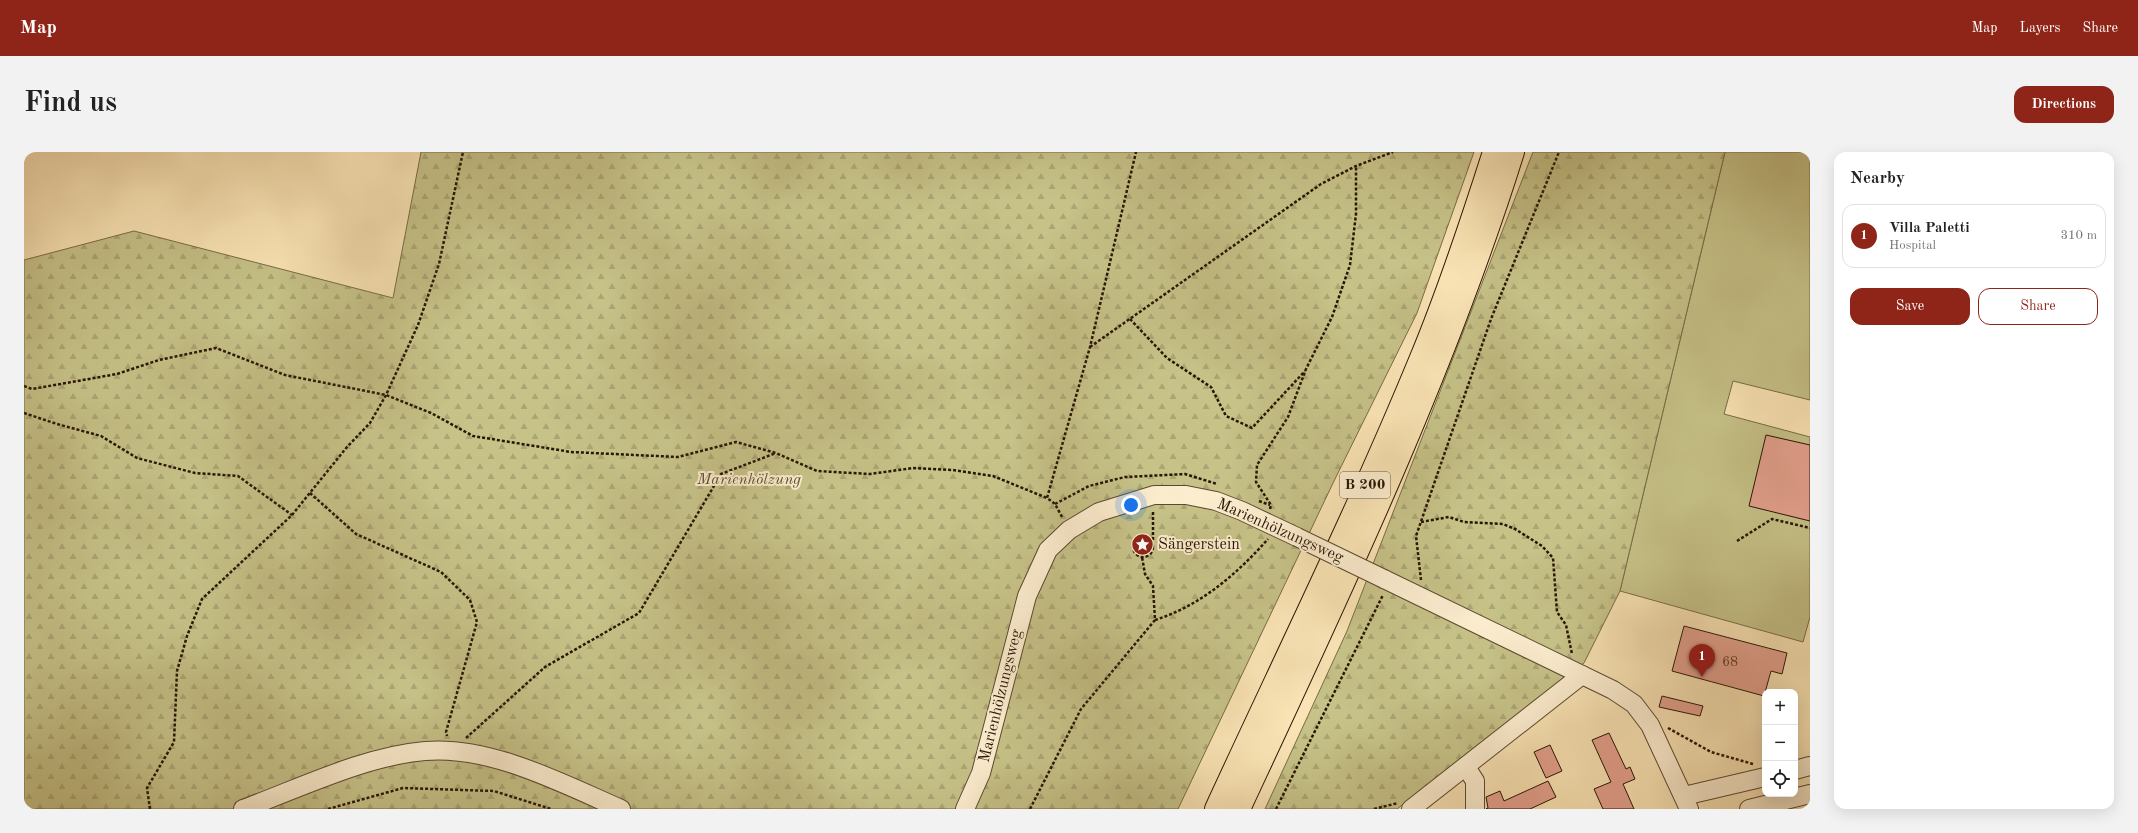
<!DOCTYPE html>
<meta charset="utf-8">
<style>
:root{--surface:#fff;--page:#f2f2f2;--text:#222;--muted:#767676;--line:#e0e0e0;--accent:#8f2418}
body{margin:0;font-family:"Old Standard TT",serif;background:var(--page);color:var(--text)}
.controls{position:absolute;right:12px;bottom:12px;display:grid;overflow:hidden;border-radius:8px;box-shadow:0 4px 16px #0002}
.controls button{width:36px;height:36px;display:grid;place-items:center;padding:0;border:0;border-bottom:1px solid var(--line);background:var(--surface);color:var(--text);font:20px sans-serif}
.you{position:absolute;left:1107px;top:353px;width:14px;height:14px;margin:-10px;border:3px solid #fff;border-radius:50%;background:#1a73e8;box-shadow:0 0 0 6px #1a73e833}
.badge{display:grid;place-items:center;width:26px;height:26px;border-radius:50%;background:var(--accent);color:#fff;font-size:13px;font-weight:700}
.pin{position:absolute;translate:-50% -33px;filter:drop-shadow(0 1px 2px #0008)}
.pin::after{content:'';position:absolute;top:21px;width:14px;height:12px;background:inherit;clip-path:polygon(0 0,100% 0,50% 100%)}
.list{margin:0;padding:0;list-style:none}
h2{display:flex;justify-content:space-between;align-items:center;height:52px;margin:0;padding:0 16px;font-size:17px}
h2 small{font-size:13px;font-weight:400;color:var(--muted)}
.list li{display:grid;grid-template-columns:26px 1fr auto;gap:12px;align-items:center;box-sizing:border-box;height:64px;margin:0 8px 8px;padding:0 8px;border:1px solid var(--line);border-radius:12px}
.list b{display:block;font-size:15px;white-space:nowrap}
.list p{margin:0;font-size:13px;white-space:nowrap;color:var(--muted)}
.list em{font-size:13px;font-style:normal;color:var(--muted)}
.actions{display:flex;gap:8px;padding:12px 16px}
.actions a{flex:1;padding:9px 0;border:1px solid var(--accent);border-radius:12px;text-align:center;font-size:14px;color:var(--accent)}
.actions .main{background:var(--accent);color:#fff}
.icon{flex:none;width:22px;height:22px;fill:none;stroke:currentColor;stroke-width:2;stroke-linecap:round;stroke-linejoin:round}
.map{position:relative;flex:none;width:1786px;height:657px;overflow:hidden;border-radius:12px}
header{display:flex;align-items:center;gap:24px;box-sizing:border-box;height:56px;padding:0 20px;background:var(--accent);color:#fff}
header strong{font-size:19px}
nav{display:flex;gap:22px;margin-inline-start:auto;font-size:14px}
.intro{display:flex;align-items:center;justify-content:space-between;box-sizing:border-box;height:96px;padding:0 24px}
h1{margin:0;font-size:28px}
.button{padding:10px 18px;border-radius:12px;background:var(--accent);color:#fff;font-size:14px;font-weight:700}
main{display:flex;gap:24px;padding:0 24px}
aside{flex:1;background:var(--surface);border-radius:12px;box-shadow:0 4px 16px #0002}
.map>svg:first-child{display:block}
</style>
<header>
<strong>Map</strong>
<nav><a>Map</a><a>Layers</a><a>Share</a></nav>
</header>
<div class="intro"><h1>Find us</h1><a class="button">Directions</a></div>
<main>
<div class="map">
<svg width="1786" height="657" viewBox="0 0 1786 657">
<defs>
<pattern id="forest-firs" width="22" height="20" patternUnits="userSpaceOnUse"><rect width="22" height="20" fill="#c6c288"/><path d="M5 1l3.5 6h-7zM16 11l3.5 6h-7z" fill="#aaa674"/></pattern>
</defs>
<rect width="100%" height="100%" fill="#fae4b5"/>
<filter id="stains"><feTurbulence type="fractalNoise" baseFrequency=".005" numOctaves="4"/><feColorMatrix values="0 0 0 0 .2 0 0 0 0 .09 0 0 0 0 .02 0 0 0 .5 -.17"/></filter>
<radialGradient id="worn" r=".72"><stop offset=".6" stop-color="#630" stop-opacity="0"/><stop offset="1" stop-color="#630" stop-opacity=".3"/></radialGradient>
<!-- green -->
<path fill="#c6c288" stroke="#786c46" d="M1701,0H1786V248L1709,229L1700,262L1786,285V465L1779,490L1596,439Z"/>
<!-- forest -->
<g fill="url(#forest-firs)" stroke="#786c46">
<path d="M397,0H1450L1393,161L1310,329L1154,657H0V108L110,79L369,146Z"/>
<path d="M1509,0H1701L1596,439L1560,511L1373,657H1241L1323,479Z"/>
</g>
<!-- building -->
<g fill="#e4a18e" stroke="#291504">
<path d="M1742,283L1786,293V369L1725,354Z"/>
<path d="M1660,474L1763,501L1758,522L1747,519L1740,544L1648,519Z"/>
<path d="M1638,544L1679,554L1676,564L1635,555Z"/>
<path d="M1585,581L1602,617L1606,615L1611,627L1599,632L1610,657H1579L1570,637L1587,630L1568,588Z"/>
<path d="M1526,593L1538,619L1522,626L1510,600Z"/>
<path d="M1524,629L1532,645L1506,657H1462L1464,656L1462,645L1476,639L1480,649Z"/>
</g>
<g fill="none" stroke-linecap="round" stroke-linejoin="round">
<defs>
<g id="minor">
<path d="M1360,427L1589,538L1610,552L1626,573L1665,657"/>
<path d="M1442,615L1451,629V657"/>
<path d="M1771,618L1786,614"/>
<path d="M1660,644L1741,625"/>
<path d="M219,657C276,636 341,604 401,599C466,593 539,632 597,657"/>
<path d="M941,657L957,621L1003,444L1024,398L1045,378L1075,360L1130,343H1162L1192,349L1218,359L1273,385"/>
<path d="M1387,657L1558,523"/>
<path d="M1725,657L1786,642"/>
</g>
<g id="highway">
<path d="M1192,657C1261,507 1334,359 1397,206C1425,139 1448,69 1470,0"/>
<path d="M1215,657C1315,442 1418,227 1489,0"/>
</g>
</defs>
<!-- minor casing -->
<use href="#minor" stroke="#5d4930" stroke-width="20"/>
<!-- highway casing -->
<use href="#highway" stroke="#291504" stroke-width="24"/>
<!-- path -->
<g stroke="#291504" stroke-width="2.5" stroke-dasharray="3 2" stroke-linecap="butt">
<path d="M1106,167L1143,206L1187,235L1202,264L1228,276L1281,219"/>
<path d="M1066,195L1297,32L1332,14L1369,0"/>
<path d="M0,234L8,237L93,222L135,208L192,196L261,223L362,243L407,261L449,284L547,300L654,305L712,290L752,301L793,319L846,322L889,316L929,318L969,324L1023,346"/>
<path d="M0,261L33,272L77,284L113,306L171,321L214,324L268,363"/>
<path d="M286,341L332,382L417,420L446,448L453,470L422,580L423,584"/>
<path d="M1235,349L1246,353"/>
<path d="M1031,352L1065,334L1101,325L1161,322L1193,332"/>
<path d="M1246,357L1247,353L1232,330L1233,313L1264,265L1282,217L1308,165L1326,113L1332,62V14"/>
<path d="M1038,365L1031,352L1023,346L1066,195L1112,0"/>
<path d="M1397,370L1425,365L1440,370L1479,372L1491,377L1518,394L1529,406L1533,460L1542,473L1548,502"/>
<circle cx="1119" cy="395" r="10"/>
<path d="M1129,388V358"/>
<path d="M1713,389L1748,367L1786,376"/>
<path d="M1397,428L1392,384L1467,167L1535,0"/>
<path d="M1131,468C1176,454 1213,422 1244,387"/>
<path d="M1644,576L1687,600L1729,612"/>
<path d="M442,586L521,515L615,461L697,322L752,301"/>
<path d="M126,657L123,636L150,590L153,519L163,484L178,447L268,363L323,295L346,271L362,243L394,173L415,112L439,0"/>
<path d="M304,657L379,636L470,639L527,657"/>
<path d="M1006,657L1057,557L1131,468L1129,434L1121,422L1118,405"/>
<path d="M1252,657L1359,443"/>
<path d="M1350,657L1374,651"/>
</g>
<!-- minor -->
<use href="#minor" stroke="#fcedcf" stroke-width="18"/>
<!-- highway -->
<use href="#highway" stroke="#fae4b5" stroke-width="22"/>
<defs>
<path id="minor-bridge" d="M1273,385L1360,427"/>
</defs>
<!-- minor-bridge casing -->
<use href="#minor-bridge" stroke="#5d4930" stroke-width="20" stroke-linecap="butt"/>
<!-- minor-bridge -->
<use href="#minor-bridge" stroke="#fcedcf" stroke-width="18"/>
</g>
<!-- icons -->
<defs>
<symbol id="sight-disc" viewBox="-11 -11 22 22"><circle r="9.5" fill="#8f2418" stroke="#fcedcf"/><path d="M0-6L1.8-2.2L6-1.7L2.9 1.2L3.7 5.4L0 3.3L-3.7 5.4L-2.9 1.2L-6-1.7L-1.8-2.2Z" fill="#fff"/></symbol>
</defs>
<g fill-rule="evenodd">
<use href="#sight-disc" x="1106" y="380" width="25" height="25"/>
</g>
<g text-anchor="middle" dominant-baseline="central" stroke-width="4" stroke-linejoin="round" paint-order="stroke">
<!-- number labels -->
<g font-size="14" fill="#583826">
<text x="1706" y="510">68</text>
</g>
<!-- shield labels -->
<rect fill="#fcedcf" stroke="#685641" stroke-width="1" x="1316" y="320" width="50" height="26" rx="3"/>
<g font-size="15" font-weight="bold" fill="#291504">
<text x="1341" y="333">B 200</text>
</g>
<!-- park labels -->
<g font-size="16" font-style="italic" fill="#605232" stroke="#fcedcf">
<text x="725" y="328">Marienhölzung</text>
</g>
<!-- street labels -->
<g font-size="16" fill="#291504" stroke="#fcedcf">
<text transform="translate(1256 379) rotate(24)">Marienhölzungsweg</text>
<text transform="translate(977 544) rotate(-76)">Marienhölzungsweg</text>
</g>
<!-- poi labels -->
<g font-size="16" fill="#291504" stroke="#fcedcf" text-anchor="start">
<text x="1134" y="393">Sängerstein</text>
</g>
</g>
<rect width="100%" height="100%" filter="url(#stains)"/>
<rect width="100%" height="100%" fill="url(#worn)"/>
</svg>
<div class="controls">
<button>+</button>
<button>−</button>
<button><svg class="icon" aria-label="locate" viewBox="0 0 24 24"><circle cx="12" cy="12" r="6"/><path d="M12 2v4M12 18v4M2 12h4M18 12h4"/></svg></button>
</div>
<div class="you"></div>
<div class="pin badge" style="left:1678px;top:525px">1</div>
</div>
<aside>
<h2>Nearby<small></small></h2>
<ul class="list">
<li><span class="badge">1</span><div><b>Villa Paletti</b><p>Hospital</p></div><em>310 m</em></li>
</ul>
<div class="actions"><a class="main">Save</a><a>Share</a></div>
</aside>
</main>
